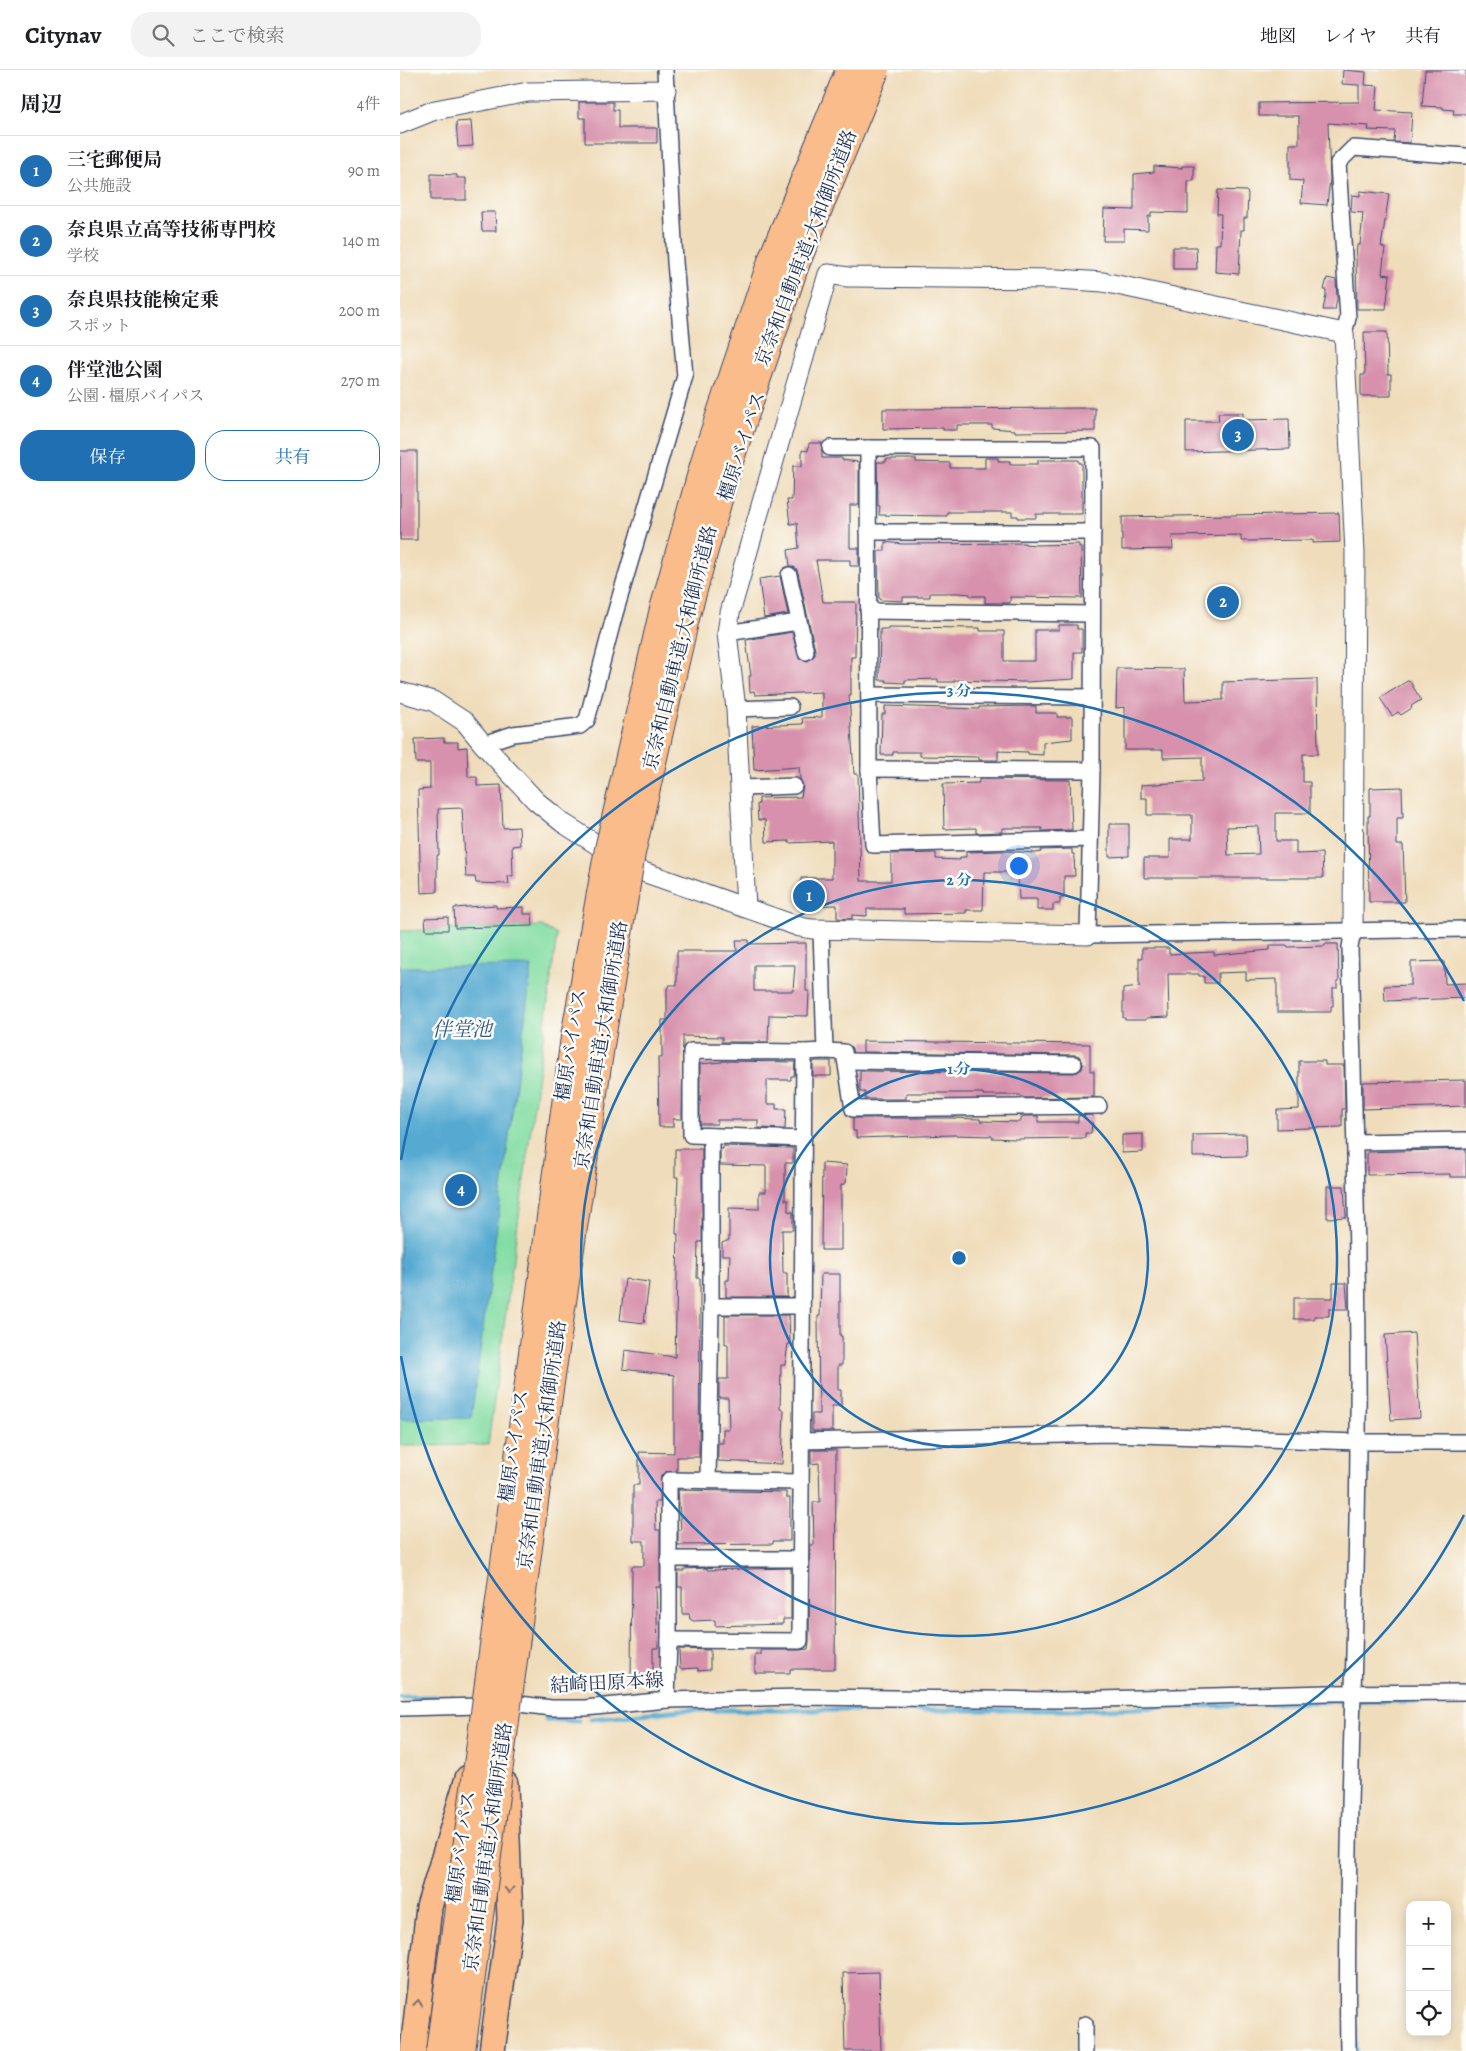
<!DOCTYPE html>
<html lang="ja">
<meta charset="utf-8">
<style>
:root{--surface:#fff;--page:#f2f2f2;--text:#202124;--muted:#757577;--line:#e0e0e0;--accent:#1f6fb2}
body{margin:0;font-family:Alegreya,"Noto Serif JP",serif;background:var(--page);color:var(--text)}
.controls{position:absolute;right:15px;bottom:15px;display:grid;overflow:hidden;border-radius:10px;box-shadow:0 2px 12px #0003}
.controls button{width:45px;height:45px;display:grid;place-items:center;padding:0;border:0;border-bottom:1px solid var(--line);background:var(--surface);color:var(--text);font:25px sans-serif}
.you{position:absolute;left:618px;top:795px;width:18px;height:18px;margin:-12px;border:4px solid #fff;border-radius:50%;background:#1a73e8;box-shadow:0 0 0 8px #1a73e833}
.badge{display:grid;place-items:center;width:32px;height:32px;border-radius:50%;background:var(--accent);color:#fff;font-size:16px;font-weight:700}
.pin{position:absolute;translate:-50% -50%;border:2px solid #fff;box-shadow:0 1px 5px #0006}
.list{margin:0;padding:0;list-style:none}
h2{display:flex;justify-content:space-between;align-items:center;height:65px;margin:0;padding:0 20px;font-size:21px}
h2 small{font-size:16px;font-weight:400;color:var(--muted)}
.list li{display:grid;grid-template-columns:32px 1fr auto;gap:15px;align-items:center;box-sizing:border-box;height:70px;padding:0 20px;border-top:1px solid var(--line)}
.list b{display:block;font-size:19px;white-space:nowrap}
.list p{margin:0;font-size:16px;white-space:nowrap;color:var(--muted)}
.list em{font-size:16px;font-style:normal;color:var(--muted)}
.actions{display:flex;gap:10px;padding:15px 20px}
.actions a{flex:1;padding:11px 0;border:1px solid var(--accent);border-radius:20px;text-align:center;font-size:18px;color:var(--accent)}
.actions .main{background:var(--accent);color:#fff}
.icon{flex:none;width:28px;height:28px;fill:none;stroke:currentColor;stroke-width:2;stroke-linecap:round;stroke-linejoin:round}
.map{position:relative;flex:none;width:1066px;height:1981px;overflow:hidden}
header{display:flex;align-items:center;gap:30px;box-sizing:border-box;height:70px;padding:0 25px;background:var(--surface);border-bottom:1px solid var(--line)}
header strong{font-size:24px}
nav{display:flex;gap:28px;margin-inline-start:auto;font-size:18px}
.search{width:350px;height:45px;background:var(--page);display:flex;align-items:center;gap:12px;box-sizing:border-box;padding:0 18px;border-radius:20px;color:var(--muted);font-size:19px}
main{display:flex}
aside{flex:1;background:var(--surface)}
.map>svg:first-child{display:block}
</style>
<header>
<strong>Citynav</strong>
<div class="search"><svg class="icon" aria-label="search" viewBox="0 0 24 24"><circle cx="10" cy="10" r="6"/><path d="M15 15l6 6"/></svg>ここで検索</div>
<nav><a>地図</a><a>レイヤ</a><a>共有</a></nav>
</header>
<main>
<aside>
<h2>周辺<small>4件</small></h2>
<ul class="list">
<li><span class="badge">1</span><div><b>三宅郵便局</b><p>公共施設</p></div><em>90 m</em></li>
<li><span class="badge">2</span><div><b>奈良県立高等技術専門校</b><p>学校</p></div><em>140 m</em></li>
<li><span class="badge">3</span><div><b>奈良県技能検定乗</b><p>スポット</p></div><em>200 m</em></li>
<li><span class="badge">4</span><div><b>伴堂池公園</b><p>公園 · 橿原バイパス</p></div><em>270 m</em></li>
</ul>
<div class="actions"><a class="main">保存</a><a>共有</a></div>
</aside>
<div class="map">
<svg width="1066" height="1981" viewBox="0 0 1066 1981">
<rect width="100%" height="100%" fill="#fdfcf7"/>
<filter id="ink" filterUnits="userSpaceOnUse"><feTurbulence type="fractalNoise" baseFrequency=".02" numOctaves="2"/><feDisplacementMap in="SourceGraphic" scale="10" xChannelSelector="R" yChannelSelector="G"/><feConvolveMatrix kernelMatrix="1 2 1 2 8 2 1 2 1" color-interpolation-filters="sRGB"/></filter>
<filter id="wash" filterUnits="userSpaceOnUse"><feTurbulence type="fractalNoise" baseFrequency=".0096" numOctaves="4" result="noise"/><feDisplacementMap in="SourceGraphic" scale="20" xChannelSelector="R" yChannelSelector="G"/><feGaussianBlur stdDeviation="1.12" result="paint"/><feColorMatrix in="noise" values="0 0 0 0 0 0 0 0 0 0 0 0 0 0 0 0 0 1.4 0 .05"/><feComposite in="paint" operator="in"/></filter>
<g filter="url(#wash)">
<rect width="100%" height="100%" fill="#efdcba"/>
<!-- green -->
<path fill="#83dda3" stroke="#4f8680" d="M142,856L157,865L88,1375L0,1376V861Z"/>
<!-- water -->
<path fill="#56aad2" stroke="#386c98" d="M132,896L71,1348L3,1349L0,1346V897Z"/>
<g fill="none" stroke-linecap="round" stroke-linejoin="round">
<!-- stream -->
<g stroke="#56aad2" stroke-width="5">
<path d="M0,1627H53"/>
<path d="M957,1631H1066"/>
<path d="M146,1649L178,1651"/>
<path d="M191,1649L281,1640H676L943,1631"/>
<path d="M955,1954L956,1981"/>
</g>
</g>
<g id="blocks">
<!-- building -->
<g fill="#d791ac" fill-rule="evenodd">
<path d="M943,0L966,2L965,15L978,16L976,40L1012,42L1010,73L994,72L995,61L968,60L969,56L928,53L930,109L927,135L901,133L903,111L890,110V74H899V46H859V33L959,32V15L942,14Z"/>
<path d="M1025,0H1066V44H1053L1054,40L1043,39V37L1022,36Z"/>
<path d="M179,32H213V40H218V58H257V73H185V48H179Z"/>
<path d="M71,51L73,76L58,77L56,52Z"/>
<path d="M754,96L782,98V96H794V111H788V143L751,142V146H748V160L724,159V171H703L704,139L734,140V104L754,102Z"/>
<path d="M31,104L57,105V108H66V130H31Z"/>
<path d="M818,120L846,121L848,123L847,148H844V160H841L839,204L815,202L816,174H820L821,144H817Z"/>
<path d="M960,121L989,124L981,177L985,178L982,204L990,205L986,239H957L956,188L957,175H960L963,143L951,142L952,125L960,126Z"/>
<path d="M81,142H95L96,161H82Z"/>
<path d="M773,177H796L797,199H773Z"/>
<path d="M927,208L936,210L937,229L935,240H923L926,225V220H924Z"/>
<path d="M964,262H987L988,304H991V326H961V305H965Z"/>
<path d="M695,338V361L615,362V360L592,358V355H557V360H543V358L483,359V339Z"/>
<path d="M818,343H843V350L889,349L890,379L786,382V351H819Z"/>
<path d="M409,373H422V388H442V390L459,392V435H450V478H459V496H450V490H416L423,532H455L456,534L455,587H451V625H449L454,704H458L461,811H491V784L536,783V789L560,790V787H566V782L603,781L636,783L641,782V780L672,779V784H674L675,806H664V828H660V834H653V840H637V829H619L618,806H610V802H584L583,840H566V843L504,844V839H467V846L452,845V849L437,848V835L401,836V808H432V771L389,773V771L366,772L365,750H358L357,734H359V728L401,727L403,715L400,709L399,697L354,700L352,656L403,654L402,648L422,647V622L355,625L354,621L350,622L349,606H351L346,570L392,562L399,589L408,591L415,585V580L398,503L396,498L390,496L388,480L399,478L397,453L390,454L387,430H392L393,396H402V380L408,381Z"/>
<rect x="0" y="381" width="17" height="89"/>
<path d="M585,388H598V391H610V394H638V390H679V393H682V444H636V448H618V446H612V442H547V446L479,445L480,436H478L477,392H486V389H516V392L550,393V398H585Z"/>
<path d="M939,443L940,472L913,473V470L841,471V465L772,466L773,479L722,480V447Z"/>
<path d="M485,472L502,474L625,473V474L636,475L679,474V477H681L682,528L610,527V533H585V526H570V524L560,523H530V527H503V531L481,530L479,529L478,481H485Z"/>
<path d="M380,506L388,544L364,548L359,509Z"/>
<path d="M659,555H677V559H682V582H674V609L626,612L554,610V612H538V609L505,610V613L486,612V610H479L480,559H488V557L580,558V561H604V591H635V560H659Z"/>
<path d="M717,598L784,599L785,631L823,630V612L917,609L918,684H903V712H910V743H876V771H896V784L922,783L923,808H744V788H770V769H792V745H747V728H741V715L802,711V687L763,688V680H725V637L716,638ZM858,756L859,784L828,785L827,757Z"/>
<path d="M1009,610L1021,630L1011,636L1012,638L1001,645L998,642L992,646L980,628Z"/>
<path d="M485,636L579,639V637L636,636V643H657V647H672V669L643,672V685L628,684V682L598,681V690H579V687L520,686V682H493V685H481L482,644H485Z"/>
<path d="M44,668V672H58V678L67,677L68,707H77V716L101,715L103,758L119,757L120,775L112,776L113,806H108L109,814L76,813L75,807H66L62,738L38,739L39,785H37V822L21,823L18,720L30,719V693H16L15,669Z"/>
<path d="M579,709L670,710L672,760L642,761V758H602V762L576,763V758L544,759L543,714L579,713Z"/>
<path d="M1002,717L1003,748H997V775H1003L1005,832H969L968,746H970V718Z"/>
<path d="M709,754H729V786L709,787Z"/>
<path d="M96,835V838L124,837V844H132L133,856L55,858L54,838Z"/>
<path d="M48,847V860H26L25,848Z"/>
<path d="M336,870H349V874L406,873V921H409L408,946L369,945L368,972H322V967L283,966L282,1049H273V1057H259L258,987L262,988V950H267V919L269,915H277V881H337ZM354,895H395L393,921H354Z"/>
<path d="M925,874H938L939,911H937V918H933V936H931V942H877V909L846,910V902L818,903V913H804V906H799V904H768L769,947L746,948V950H725V948H723V919L739,917V888H742V878H769V884L814,882V885L870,880V875H887L888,877L925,876Z"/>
<path d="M1044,891L1045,914L1066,913V928L985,931L984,916L1011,915V892Z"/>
<path d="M463,971L690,974V1001H694V1027L624,1028L620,1025H583V1023H506V1029H465V1022H460V1001L674,1003L682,999L683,994L679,986L674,985L463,982Z"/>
<path d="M322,991L395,992L394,1006H391V1010H367V1034H376V1039H386L385,1059L358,1058V1050H317V1054H300V994L322,992Z"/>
<path d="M416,991H431V1006H413V992Z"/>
<path d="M899,991H925V995H944L945,1039H942V1057L877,1059V1040L899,1039Z"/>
<path d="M1066,1010V1036L963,1039V1012Z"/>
<path d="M693,1045L691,1063H685V1068L615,1069L592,1068V1066L553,1065L456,1068V1061H453V1048H553L580,1049V1051L621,1052V1048L624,1046H638V1052H678V1046Z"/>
<path d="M743,1064V1082L722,1083V1065Z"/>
<path d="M846,1064L847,1086L793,1087V1065Z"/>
<path d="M323,1076L393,1078V1093H385V1130H388V1141L393,1142V1160H382L383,1203H387V1227H326V1210H329L330,1185H322V1173L329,1170V1138L359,1139V1122H366V1096L320,1095V1079H323Z"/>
<path d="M275,1079H302V1172H298L297,1208H300V1242L299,1387H277V1401L265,1402L261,1406L260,1432H255L256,1460H260V1517H256L258,1578H253V1605H231L232,1496H244V1471H233V1415H239V1382L274,1383V1305L223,1299L225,1280L275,1287L278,1164H276L278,1107H275Z"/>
<path d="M1066,1079V1107H1050V1104L967,1105V1082Z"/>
<path d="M422,1093L447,1095L446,1113L441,1115V1180H421Z"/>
<path d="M927,1116H944L946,1147L927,1148Z"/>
<path d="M421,1204H440V1266H442V1295H438V1320H441V1336H432V1361H412V1344H419L418,1246H420Z"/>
<path d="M225,1209L249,1212L244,1253L220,1250Z"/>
<path d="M933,1213H946L948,1239H929V1246H914V1249H894V1228H933Z"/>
<path d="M325,1245H389L390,1274H388L385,1295H381L380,1339L384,1340L382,1394L318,1391V1373H323V1359H329L328,1328H319V1309H328V1274H325Z"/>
<path d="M1014,1263L1020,1348L991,1350L985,1265Z"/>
<path d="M411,1380H436L435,1599H390V1603H355V1585H361V1580H400L408,1579L409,1571L410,1475H414L413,1432H420L419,1393L411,1394Z"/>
<path d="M278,1420L386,1422V1428H390V1471H373V1474L278,1475V1460H281Z"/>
<path d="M307,1498V1500L391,1498V1549H383V1554L315,1556V1550L293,1551L290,1549L289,1544H282V1517H278V1501H284V1499Z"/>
<path d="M279,1579L310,1580V1600L298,1601V1598L280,1599Z"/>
<path d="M479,1902L481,1981H445L443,1903Z"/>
</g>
</g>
</g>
<g filter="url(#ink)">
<use href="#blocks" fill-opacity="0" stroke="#3b496c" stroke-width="1"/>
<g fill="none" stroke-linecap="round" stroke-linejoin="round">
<defs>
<g id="minor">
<path d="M944,263L948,248L938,93L953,78L1066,86"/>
<path d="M430,378H468"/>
<path d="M468,462H693"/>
<path d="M389,505L406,582"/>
<path d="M468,541L692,544"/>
<path d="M327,563L398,552"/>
<path d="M469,625L692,627"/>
<path d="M336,639L390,637"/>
<path d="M83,674L113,664L180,656L187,650L214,547L285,306L275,192L265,0"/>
<path d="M469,699L692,700"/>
<path d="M341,718L394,716"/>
<path d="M690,769L473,775L469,699L468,378H693L692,700L688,865L1066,859"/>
<path d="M425,981L444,982L453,1039L699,1036"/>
<path d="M446,991L674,994"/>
<path d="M403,1069L291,1065V981L404,982"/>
<path d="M955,1072L1066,1070"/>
<path d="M311,1236H402"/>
<path d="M401,1371L709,1364L958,1372H1066"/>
<path d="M308,1410L311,1236V1066"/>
<path d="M268,1489H400"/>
<path d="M269,1570L400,1571L404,982L425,981L421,860"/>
<path d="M267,1630L269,1570V1410L401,1412"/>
<path d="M112,1633L151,1638H185L267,1630L405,1627L663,1630L928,1623L1066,1622"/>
<path d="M0,1638L80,1636"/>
<path d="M685,1954V1981"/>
<path d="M948,1981C945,1777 957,1574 958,1371C959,1206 954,1041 950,877L953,862"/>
</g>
<g id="tertiary">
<path d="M0,54L35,40L128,22L266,20"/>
<path d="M0,622L33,631L65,652L83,674L136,731L163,753L235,799L400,857L412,859L688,865"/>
<path d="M346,838L336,639L327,563L330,543L428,204L448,207L657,209L703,212L944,263L955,482L953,862"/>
</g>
<g id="trunk">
<path d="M13,1981L29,1837L68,1708"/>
<path d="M92,1981L110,1850L105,1714"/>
</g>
</defs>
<!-- minor casing -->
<use href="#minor" stroke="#3b496c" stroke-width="18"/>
<!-- tertiary casing -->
<use href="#tertiary" stroke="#3b496c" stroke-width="21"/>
<!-- trunk casing -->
<use href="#trunk" stroke="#3b496c" stroke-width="28"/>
<!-- minor -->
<use href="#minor" stroke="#fff" stroke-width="15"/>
<!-- tertiary -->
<use href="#tertiary" stroke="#fff" stroke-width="19"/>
<!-- trunk -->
<use href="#trunk" stroke="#f9bc8a" stroke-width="25"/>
<defs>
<g id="motorway-bridge">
<path d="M40,1981L175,967L209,779L263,543L307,385L373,188L450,0"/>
<path d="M61,1981L149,1319L201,969L231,783L285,548L327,397L394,197L475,0"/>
</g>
</defs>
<!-- motorway-bridge casing -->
<use href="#motorway-bridge" stroke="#3b496c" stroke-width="30" stroke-linecap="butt"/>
<!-- motorway-bridge -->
<use href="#motorway-bridge" stroke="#f9bc8a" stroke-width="28"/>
</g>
<!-- one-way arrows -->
<defs><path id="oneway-chevron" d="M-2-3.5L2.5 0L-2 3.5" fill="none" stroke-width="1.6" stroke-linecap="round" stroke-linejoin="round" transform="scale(1.25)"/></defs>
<g stroke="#7f6e72">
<use href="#oneway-chevron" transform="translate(109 1820) rotate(88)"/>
<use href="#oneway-chevron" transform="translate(18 1933) rotate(-83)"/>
</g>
</g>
<!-- distance rings -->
<g fill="none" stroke="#1f6fb2" stroke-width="2.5">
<circle cx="559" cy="1188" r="189"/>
<circle cx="559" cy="1188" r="378"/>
<path d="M1064 1445A567 567 0 0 1 1 1286M1 1090A567 567 0 0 1 1064 931"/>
</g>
<g text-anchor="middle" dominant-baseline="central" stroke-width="5" stroke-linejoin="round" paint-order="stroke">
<!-- street labels -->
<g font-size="19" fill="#1b2f5e" stroke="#fdfcf7">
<text transform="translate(406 178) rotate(-69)">京奈和自動車道;大和御所道路</text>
<text transform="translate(342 376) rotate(-72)">橿原バイパス</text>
<text transform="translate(280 578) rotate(-76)">京奈和自動車道;大和御所道路</text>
<text transform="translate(171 975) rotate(-81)">橿原バイパス</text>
<text transform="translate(201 975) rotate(-81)">京奈和自動車道;大和御所道路</text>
<text transform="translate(142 1375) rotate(-82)">京奈和自動車道;大和御所道路</text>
<text transform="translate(114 1376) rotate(-82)">橿原バイパス</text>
<text transform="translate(207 1613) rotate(-3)">結崎田原本線</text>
<text transform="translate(61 1777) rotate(-82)">橿原バイパス</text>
<text transform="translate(88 1777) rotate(-82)">京奈和自動車道;大和御所道路</text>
</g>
<!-- water labels -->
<g font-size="20" font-style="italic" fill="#305a87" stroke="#fdfcf7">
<text x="62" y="959">伴堂池</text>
</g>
</g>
<circle cx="559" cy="1188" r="8" fill="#1f6fb2" stroke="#fdfcf7" stroke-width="2.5"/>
<g font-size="15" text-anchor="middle" font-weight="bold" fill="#1f6fb2" stroke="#fdfcf7" stroke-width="5" stroke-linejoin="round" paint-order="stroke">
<text x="559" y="626">3 分</text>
<text x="559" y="815">2 分</text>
<text x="559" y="1004">1 分</text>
</g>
</svg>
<div class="controls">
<button>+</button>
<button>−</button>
<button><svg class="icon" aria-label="locate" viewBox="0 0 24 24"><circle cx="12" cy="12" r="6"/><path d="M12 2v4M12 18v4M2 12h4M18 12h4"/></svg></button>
</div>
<div class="you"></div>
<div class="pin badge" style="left:409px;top:826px">1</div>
<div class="pin badge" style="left:823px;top:532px">2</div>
<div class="pin badge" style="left:838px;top:365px">3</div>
<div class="pin badge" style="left:61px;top:1120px">4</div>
</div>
</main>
